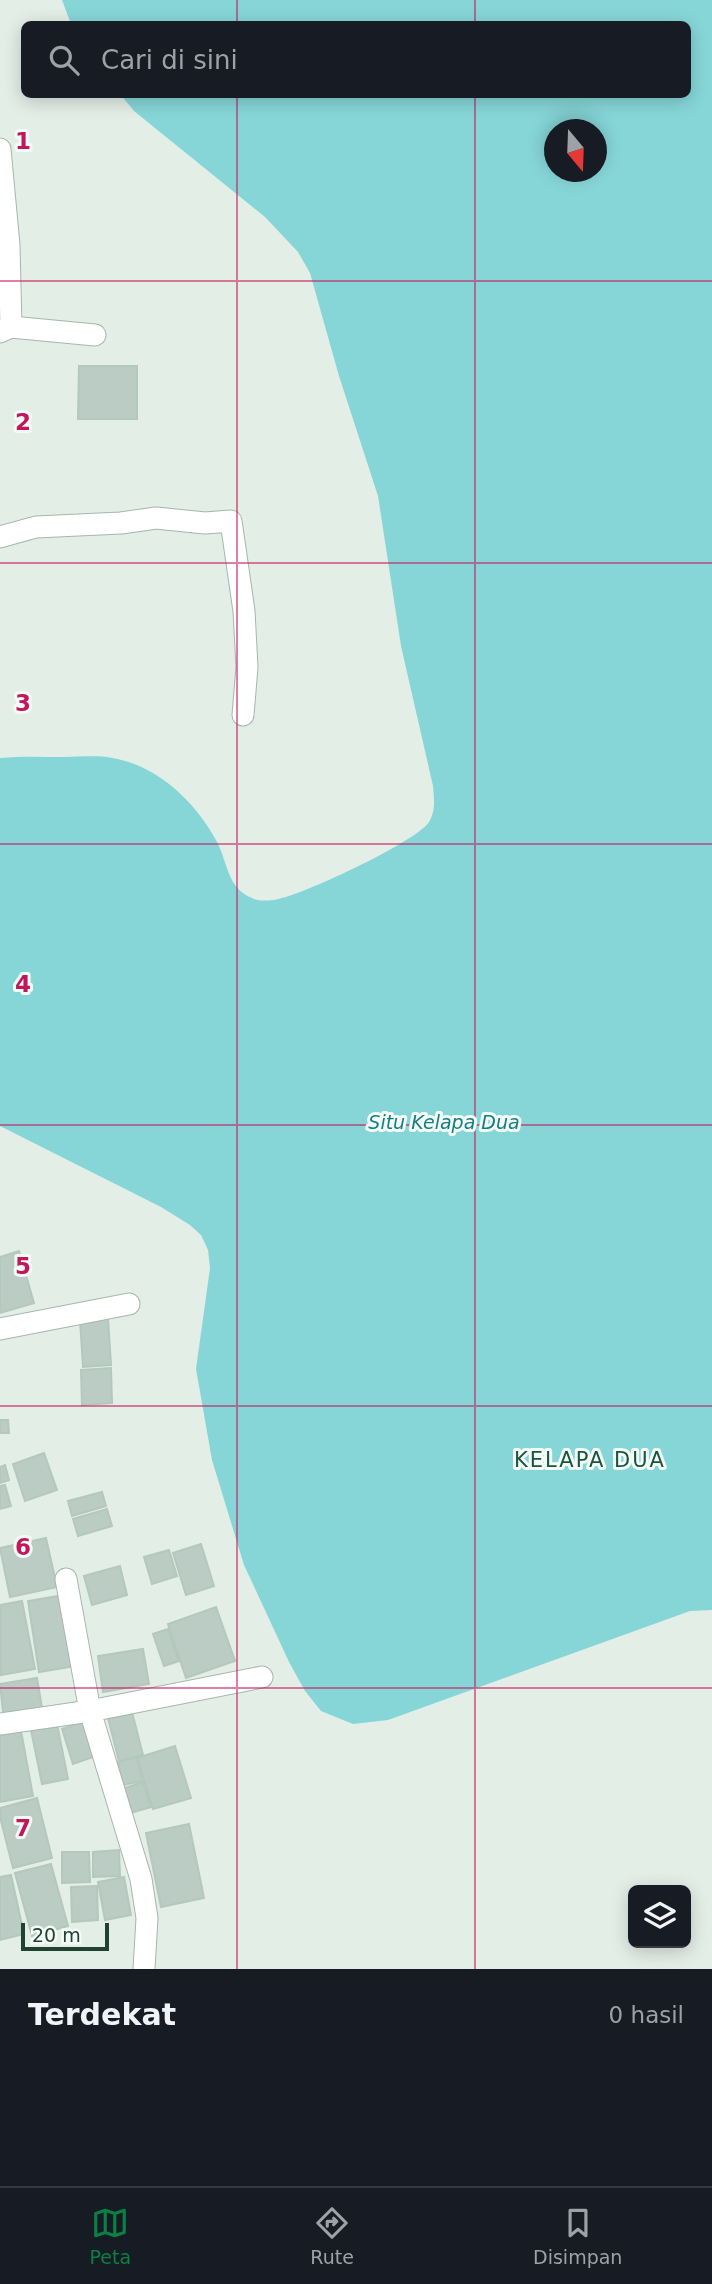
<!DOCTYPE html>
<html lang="id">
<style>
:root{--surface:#171b24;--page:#242831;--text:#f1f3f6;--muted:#9ea1a6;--line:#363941;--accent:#0b8043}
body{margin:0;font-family:"DejaVu Sans",sans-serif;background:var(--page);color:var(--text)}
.controls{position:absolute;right:21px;bottom:21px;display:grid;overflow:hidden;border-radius:10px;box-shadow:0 4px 18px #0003}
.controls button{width:63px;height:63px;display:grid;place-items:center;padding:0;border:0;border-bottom:2px solid var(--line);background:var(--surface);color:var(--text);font:35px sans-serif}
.compass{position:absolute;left:544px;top:119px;width:63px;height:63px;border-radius:50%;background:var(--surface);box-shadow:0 4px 18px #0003;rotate:161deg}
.scale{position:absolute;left:21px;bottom:18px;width:88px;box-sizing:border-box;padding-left:7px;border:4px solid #204134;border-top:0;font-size:19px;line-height:24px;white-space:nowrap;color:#204134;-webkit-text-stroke:5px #f4faf6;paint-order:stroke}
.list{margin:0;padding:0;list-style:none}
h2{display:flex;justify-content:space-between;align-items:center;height:91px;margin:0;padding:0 28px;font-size:30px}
h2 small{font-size:23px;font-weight:400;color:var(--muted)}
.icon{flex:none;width:38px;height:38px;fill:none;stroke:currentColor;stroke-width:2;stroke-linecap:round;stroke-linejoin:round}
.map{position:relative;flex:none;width:712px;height:1969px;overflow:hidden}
.search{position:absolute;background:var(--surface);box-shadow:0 4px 18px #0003;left:21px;right:21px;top:21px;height:77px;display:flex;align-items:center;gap:18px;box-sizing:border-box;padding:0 24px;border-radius:10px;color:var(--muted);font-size:26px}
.sheet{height:217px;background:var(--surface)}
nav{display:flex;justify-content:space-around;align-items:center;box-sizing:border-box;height:98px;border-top:2px solid var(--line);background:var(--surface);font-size:19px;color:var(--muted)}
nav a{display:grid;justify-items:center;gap:4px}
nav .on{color:var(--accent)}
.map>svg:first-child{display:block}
</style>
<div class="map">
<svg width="712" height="1969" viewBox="0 0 712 1969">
<rect width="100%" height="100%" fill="#e3eee7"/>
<!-- water -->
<path fill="#86d6d8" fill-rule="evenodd" d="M62,0H712V1610L690,1611L388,1720L353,1724L321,1711L305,1691L289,1662L244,1565L212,1460L196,1369L210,1268L208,1250L201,1235L190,1225L161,1207L0,1126V758C21,756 43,757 64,757C80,757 97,755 112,758C157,765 196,802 217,842C228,863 227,888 252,898C257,901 266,901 273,900C297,898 416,842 429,822C436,811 434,798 433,786L401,646L378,496L339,376L310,273L298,252L265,217L134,111L121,95L688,94V24H71ZM554,130H596V172H554Z"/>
<!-- building -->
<g fill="#baccc3" stroke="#b4c8bd" stroke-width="2">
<path d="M79,366H137V419H78Z"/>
<path d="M19,1251L34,1303L0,1313V1257Z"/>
<path d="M108,1318L111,1365L83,1367L80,1320Z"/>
<path d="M111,1368L112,1403L82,1405L81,1370Z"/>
<path d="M0,1420H8L9,1433H0Z"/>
<path d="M44,1453L57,1490L25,1501L13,1464Z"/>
<path d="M5,1465L9,1480L0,1483V1467Z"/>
<path d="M5,1485L11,1506L0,1509V1486Z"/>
<path d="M102,1492L106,1506L72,1516L68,1501Z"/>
<path d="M107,1509L112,1526L78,1536L73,1519Z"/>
<path d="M46,1538L57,1587L10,1597L0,1548Z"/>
<path d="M201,1544L214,1586L186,1595L173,1553Z"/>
<path d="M169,1550L177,1576L152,1584L144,1557Z"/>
<path d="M120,1566L127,1595L92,1605L84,1576Z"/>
<path d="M64,1595L76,1666L39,1672L28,1601Z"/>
<path d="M22,1601L35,1669L1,1675L0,1605Z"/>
<path d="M216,1607L235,1661L186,1678L168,1624Z"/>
<path d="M168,1629L179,1661L164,1666L153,1634Z"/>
<path d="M143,1649L149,1684L103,1692L98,1656Z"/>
<path d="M37,1678L43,1714L4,1720L0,1684Z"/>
<path d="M132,1712L143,1755L119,1761L108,1718Z"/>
<path d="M87,1721L99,1755L73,1764L62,1729Z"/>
<path d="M57,1724L68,1779L42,1784L31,1730Z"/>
<path d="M21,1731L33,1796L0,1802V1735Z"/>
<path d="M175,1746L191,1798L153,1809L137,1758Z"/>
<path d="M137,1757L142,1781L123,1785L118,1762Z"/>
<path d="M143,1782L151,1807L127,1814L119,1790Z"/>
<path d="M37,1798L52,1858L13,1868L0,1817V1808Z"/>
<path d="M189,1824L204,1898L161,1907L146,1833Z"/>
<path d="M119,1850L120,1876L93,1877V1852Z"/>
<path d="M62,1852H89L90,1882L62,1883Z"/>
<path d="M51,1864L68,1926L32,1936L15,1873Z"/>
<path d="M11,1875L24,1934L0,1940V1877Z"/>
<path d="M124,1877L131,1915L105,1920L98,1882Z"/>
<path d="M97,1886L98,1920L72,1922L71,1887Z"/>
</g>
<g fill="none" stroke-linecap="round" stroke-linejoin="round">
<defs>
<g id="minor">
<path d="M0,149L9,245L11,327"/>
<path d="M0,332L11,327L95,335"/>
<path d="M0,537L36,527L121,523L156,518L205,523L231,521L244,611L247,667L243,715"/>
<path d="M0,1329L129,1304"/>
<path d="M0,1724L90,1711L66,1579"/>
<path d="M144,1969L147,1918L141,1879L90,1711L262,1677"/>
</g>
</defs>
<!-- minor casing -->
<use href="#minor" stroke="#a5b7ae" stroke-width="23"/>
<!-- minor -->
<use href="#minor" stroke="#fff" stroke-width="21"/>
</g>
<!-- grid -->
<path fill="none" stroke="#c2185b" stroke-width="2" stroke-opacity="0.55" d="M237,0V24M475,0V24M237,94V1969M475,94V1969M0,281H712M0,563H712M0,844H712M0,1125H712M0,1406H712M0,1688H712"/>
<g text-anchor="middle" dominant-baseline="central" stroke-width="6" stroke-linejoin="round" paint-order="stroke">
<!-- water labels -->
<g font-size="19" font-style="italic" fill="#147f83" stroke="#f4faf6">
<text x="444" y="1122">Situ Kelapa Dua</text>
</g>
<!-- quarter labels -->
<g font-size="21" letter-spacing="2" fill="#1a563f" stroke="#f4faf6">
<text x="590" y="1460">KELAPA DUA</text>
</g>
</g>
<g font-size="23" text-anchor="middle" font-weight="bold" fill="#c2185b" stroke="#f4faf6" stroke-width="6" stroke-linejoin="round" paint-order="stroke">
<text x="23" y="149">1</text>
<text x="23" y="430">2</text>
<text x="23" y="711">3</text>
<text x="23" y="992">4</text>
<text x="23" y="1274">5</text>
<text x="23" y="1555">6</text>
<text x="23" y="1836">7</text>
</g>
</svg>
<div class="controls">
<button><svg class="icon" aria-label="layers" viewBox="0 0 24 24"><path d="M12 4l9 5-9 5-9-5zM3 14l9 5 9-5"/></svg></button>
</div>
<svg class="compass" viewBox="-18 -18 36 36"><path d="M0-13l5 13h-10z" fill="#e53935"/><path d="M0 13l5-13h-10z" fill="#9ea1a6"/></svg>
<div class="scale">20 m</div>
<div class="search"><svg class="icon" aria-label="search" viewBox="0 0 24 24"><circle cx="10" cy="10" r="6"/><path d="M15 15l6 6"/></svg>Cari di sini</div>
</div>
<section class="sheet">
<h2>Terdekat<small>0 hasil</small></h2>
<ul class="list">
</ul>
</section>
<nav>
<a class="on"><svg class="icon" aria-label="map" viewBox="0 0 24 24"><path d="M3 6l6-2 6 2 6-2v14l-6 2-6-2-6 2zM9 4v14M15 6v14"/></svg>Peta</a>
<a><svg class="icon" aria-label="directions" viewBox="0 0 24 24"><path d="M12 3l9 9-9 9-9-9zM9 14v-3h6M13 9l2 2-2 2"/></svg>Rute</a>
<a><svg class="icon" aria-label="saved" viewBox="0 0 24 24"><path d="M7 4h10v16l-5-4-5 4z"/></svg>Disimpan</a>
</nav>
